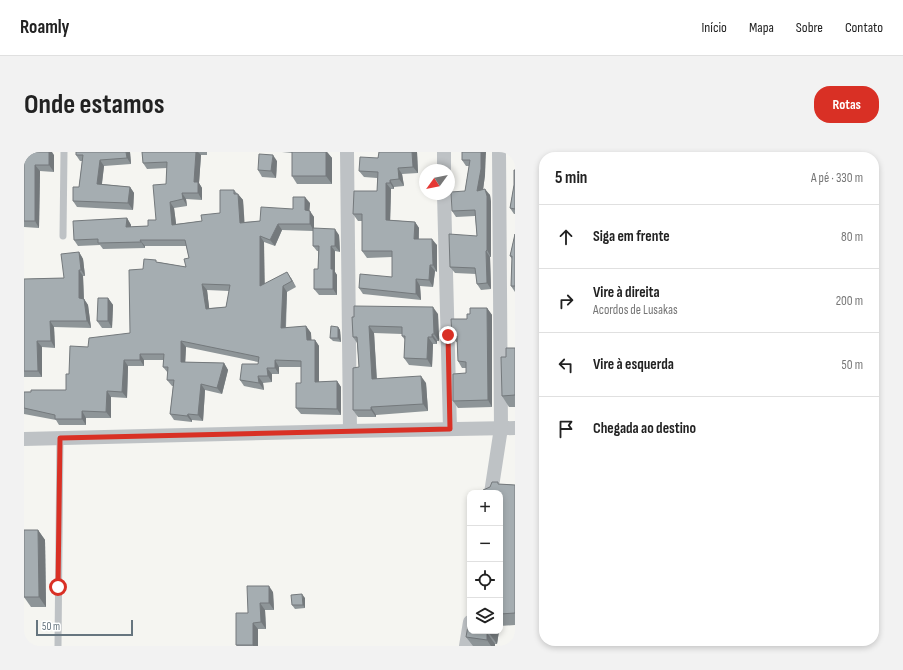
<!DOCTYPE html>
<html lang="pt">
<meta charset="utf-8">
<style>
:root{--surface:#fff;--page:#f2f2f2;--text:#222;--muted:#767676;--line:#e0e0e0;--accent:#d93025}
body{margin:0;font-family:"Sofia Sans Condensed",sans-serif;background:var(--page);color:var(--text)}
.controls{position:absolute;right:12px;bottom:12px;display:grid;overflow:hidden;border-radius:8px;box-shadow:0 2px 6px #0003}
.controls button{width:36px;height:36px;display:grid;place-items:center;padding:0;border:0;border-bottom:1px solid var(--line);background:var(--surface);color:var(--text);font:20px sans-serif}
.compass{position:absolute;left:395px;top:12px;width:36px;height:36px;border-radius:50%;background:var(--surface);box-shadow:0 2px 6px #0003;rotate:237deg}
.scale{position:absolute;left:12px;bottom:10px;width:97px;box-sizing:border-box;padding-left:4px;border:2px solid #66757f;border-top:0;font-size:11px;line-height:14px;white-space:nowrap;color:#66757f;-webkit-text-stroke:3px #fff;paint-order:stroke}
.stop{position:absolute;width:12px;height:12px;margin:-9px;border:3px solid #d93025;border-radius:50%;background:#fff}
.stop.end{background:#d93025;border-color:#fff;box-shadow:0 1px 4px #0008}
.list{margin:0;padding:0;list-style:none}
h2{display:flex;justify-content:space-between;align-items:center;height:52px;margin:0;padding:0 16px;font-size:17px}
h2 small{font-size:13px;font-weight:400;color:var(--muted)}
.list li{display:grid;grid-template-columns:26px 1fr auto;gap:12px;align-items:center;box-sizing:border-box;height:64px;padding:0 16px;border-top:1px solid var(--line)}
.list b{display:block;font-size:15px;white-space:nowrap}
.list p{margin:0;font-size:13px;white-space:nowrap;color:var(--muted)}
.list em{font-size:13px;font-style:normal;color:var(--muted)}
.icon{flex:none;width:22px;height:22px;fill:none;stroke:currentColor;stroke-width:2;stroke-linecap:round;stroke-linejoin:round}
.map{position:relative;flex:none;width:491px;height:494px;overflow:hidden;border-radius:16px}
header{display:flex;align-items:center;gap:24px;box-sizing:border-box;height:56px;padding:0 20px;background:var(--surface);border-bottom:1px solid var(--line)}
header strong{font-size:19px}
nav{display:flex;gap:22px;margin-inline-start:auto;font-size:14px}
.intro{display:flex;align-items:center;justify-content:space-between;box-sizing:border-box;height:96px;padding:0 24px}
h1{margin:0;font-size:28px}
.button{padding:10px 18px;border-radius:16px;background:var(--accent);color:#fff;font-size:14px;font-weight:700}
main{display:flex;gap:24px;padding:0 24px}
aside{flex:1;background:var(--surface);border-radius:16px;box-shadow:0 2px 6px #0003}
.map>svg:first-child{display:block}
</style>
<header>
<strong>Roamly</strong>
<nav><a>Início</a><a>Mapa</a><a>Sobre</a><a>Contato</a></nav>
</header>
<div class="intro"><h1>Onde estamos</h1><a class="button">Rotas</a></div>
<main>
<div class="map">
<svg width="491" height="494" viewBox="0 0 491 494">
<rect width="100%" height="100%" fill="#f5f5f1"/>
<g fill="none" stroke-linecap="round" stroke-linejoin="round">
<!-- service -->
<g stroke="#bec2c5" stroke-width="7">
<path d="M39,84L40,0"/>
<path d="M34,494L36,286"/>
</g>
<!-- minor -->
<g stroke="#bec2c5" stroke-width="14">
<path d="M323,0L326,279"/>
<path d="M420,0V18"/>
<path d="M420,42L426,277"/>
<path d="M0,287L326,279L491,276"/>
<path d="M467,341L477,276L475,0"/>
<path d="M442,494L446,470"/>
</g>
</g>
<!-- wall -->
<g fill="#8e9598" fill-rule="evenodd">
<path d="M0,0L30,3V20L16,19L15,76L0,75Z"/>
<path d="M52,0H106L107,12L80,14L78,32L106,35L110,41L109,58L53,55L49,49L55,35L58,9H56L52,3Z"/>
<path d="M118,0H183V3H177L175,31L178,36V48L162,47L163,54L150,56L152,72L178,69L196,61L210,38L219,48L220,70L236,69L286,51L285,59L290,65V76L315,83L316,100L311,99V120L313,123V143H295L290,137L294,117V99H293L289,94V79L258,78L251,94L240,90V132L267,126L272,135L263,140L262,176L282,174L287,181V188H291L295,194V230L313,229L317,235V263L277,262L272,256L277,231V215H255V222H248V230L239,231L240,238L220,234L216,228L234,212V210L162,195L161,210L200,211L204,218L198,242L181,238L179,269L168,268V270L150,268L146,262L149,234H148L143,228L144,221L139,215V208H120V214H104L103,246L87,245V266H62V273H35L32,268L0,262V240L42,238L45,222L64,195L106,181L119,117L134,110L162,115L165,106L162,94H121V96L79,97L76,93L54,94L50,88L103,66L107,73V75L124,74L132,68L142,32L143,16L123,17L119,11ZM183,138L205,139L202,155L185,156Z"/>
<path d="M258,0H303L308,6V32H273L268,24V1Z"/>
<path d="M355,0H393L394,21L378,22L380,34L370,35V37H367L366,68L391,70L395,76V87L413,93V120L411,119L409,135L396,134L397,148L339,142L335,136L368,125V105L343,106L338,99V69H334L329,62L353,39V26L340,25L335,19L354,6Z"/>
<path d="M438,0L461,23L459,38L466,43L467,50V105H466L467,137L457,138L453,132L452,122L431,121L426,115L453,84L451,64L432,65L428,59L441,39L445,14H442L438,8Z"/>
<path d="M253,9L252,26L238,25L234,18Z"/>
<path d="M491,18V62H490L486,56L490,33Z"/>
<path d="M491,82V140L487,134L488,107L486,104Z"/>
<path d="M55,100L59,107L61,124H59L60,147L64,153L67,176L30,175L31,196L18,195V225H0V127L40,126Z"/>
<path d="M84,146L89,153L88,176H78L73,169Z"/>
<path d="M463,156L468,163V255L434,256L429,249L442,221V216H438L434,209L433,190H432L428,183L443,167L446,162Z"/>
<path d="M414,162L415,189H413V192H409L408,215L385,213L380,206L381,188L378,184V182L350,181L353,227L402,231L404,259L352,263V265H334L329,258L335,215L333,191L329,185L328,165Z"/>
<path d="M314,175L316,178L317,190L309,189L306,186Z"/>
<path d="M491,196V255H485L478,244L482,205Z"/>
<path d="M475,332L491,333V473L476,474V341Z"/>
<path d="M14,378L21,388L22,455H7L0,445Z"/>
<path d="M249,440L250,458H241L242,477H234V494H213L212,493L224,461Z"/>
<path d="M281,446V456L271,457L268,453Z"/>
<path d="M475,479L473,492H471V494H449L442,485Z"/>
</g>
<!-- shaded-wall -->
<g fill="#74797c">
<path d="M25,0H28L30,3V20L25,13Z"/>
<path d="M102,0H106L107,12L103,6Z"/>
<path d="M172,0H174L177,3L175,31L178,36V48L174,41L170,30Z"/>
<path d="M302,0H303L308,6V32L302,24Z"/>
<path d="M388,0H393L394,21L389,15Z"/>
<path d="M457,0H462L461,23L458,45L453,39Z"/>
<path d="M249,3L253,9L252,26L247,19Z"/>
<path d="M76,8L80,14L77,38L73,32Z"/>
<path d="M11,13L16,19L15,76L11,69Z"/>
<path d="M374,16L378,22L380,34L375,27Z"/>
<path d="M366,28L370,35V37L366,31Z"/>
<path d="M362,31L367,37L366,75L362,68Z"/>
<path d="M106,35L110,41L109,58L104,51Z"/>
<path d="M461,37L466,43L467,50V105L463,98Z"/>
<path d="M158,41L162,47L163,54L159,47Z"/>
<path d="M214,42L219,48L221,77L216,71Z"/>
<path d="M281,45L286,51L285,65L281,58Z"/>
<path d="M146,50L150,56L153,79L148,73Z"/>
<path d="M286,59L290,65V79L286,72Z"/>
<path d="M103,66L107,73V81L102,75Z"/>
<path d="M391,70L395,76L394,93L390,87Z"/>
<path d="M254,72L258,78L251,94L246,88Z"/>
<path d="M311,77L315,83L316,100L311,94Z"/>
<path d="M236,84L240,90L241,140L236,134Z"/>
<path d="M408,87L413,93V120L409,113Z"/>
<path d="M116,88L121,94V96L117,90Z"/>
<path d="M307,94L311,99V120L313,123V143L309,137L307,117Z"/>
<path d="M462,99L466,105L467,137L463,131Z"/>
<path d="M55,100L59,107L61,124L57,118Z"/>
<path d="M406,113L411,119L409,135L405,128Z"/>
<path d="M55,118L59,124L60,153L55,146Z"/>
<path d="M263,120L267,126L272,135L268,129Z"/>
<path d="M392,127L396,134L397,148L392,142Z"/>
<path d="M178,132L183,138L186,163L182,157Z"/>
<path d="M259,134L263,140L261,182L257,176Z"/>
<path d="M84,146L89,153L88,176L84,169Z"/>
<path d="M60,147L64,153L67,176L63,169Z"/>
<path d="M409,155L414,162L415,189L410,182Z"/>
<path d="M463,156L468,163V255L464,248Z"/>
<path d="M26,169L30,175L31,196L27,189Z"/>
<path d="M282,174L287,181L288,194L283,188Z"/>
<path d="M345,174L350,181L353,234L348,227Z"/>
<path d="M314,175L316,178L317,190L314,186Z"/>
<path d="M408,182L413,189V192L408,185Z"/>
<path d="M404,185L409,192L408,215L403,207Z"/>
<path d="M291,188L295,194V236L291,230Z"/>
<path d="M13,189L18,195V225L14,219Z"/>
<path d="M157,189L162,195L161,216L157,210Z"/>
<path d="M116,202L120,208V214L116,208Z"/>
<path d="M100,208L104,214L103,246L98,240Z"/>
<path d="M251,208L255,215V222L251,216Z"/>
<path d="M200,211L204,218L198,242L193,236Z"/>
<path d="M243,216L248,222V230L244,224Z"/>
<path d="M234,224L239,231L240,238L235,231Z"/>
<path d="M397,224L402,231L404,259L399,252Z"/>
<path d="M313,229L317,235V263L313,257Z"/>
<path d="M177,232L181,238L179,269L174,263Z"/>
<path d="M83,239L87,245V266L82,260Z"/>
<path d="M347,255L352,263V265L347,258Z"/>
<path d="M58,259L62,266V273L58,267Z"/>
<path d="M164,262L168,268V270L163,264Z"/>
<path d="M14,378L21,388L22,455L15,445Z"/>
<path d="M245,434L249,440L250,458L245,451Z"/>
<path d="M278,442L281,446V456L279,453Z"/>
<path d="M236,451L241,458L242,477L237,470Z"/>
<path d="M229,471L234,477V494H229Z"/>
<path d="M465,479H475L473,492L465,481Z"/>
<path d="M463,481L471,492V494H467L463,488Z"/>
</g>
<!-- building -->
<g fill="#a5adb1" stroke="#74797c" fill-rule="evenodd">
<path d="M0,0H25V13H11V69H0Z"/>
<path d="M52,0H102L103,6L76,8L73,32L106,35L104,51L49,49V35H55L59,3H52Z"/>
<path d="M118,0H172L170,30H174V41H158L159,47L146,50L148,73L178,69L177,63L196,61V38H210V42H214L216,71L236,69L237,55L269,57V45H281V58L286,59V72H254L246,88L236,84V134L263,120L268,129L259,134L257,176L282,174L283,188H291V230L313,229V257L272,256V231H277V209L251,208V216H243L244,224H234L235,231L216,228L218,212H234L235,205L157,189V210L200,211L193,236L177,232L174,263L164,262L163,264L146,262L150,228H143L144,215H139L140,202H116V208H100L98,240L83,239L82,260L58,259V267H31V263L0,256V240H7V238H42V222H45L46,194L64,195L65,186L106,181L105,118L119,117L120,107L132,108V110L162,115L160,107L165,106L161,88H116L117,90L74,91V87L50,88L49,69L103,66L102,75L124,74V68H132L129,33L142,32L143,10L119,11ZM178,132L206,133L202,155L182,157Z"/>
<rect x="268" y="0" width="34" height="24"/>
<path d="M355,0H388L389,15L374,16L375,27L366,28V31H362V68L391,70L390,87H408L409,113H406L405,128L392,127V142L335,136L336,122L368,125V99H338V62H329L330,39H353L354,20L335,19L336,5L354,6Z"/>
<path d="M438,0H457V17L453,39L461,37L463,44V98L462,99L463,131L453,132L451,116L426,115L425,82L453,84L451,58L428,59L427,40L441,39L446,8H438Z"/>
<path d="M235,2L249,3L247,19L234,18Z"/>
<path d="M490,18H491V57L486,56L490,33Z"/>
<path d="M289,76L311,77V94H307V117H309V137H290V117H294L295,94H289Z"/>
<path d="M491,82V134H487L488,104H486Z"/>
<path d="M55,100L57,118H55V146L60,147L63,169H26L27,189H13L14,219H0V127L40,126L37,102Z"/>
<path d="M74,146H84V169H73Z"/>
<path d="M330,154L409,155L410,182H408V185H404L403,207L380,206L381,184H378V175L345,174L348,227L397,224L399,252L347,255V258H329V216L335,215L333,185H329L328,165H330Z"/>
<path d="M446,156H463L464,248L429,249V222L442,221V210L434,209L433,184L428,183L427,167H443V162H446Z"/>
<path d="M307,174L314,175V186H306Z"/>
<path d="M482,196H491V243L478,244L477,205H482Z"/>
<path d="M468,330H474V332L491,333V461L476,462V341H459V338L466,335Z"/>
<path d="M0,378H14L15,445H0Z"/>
<path d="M223,434H245V451H236L237,470L229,471V493H212V461H224Z"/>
<path d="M278,442L279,453H268L267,443Z"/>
<path d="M446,463V479H465V481H463V488L442,485Z"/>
</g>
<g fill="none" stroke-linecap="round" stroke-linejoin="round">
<!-- route -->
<path stroke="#d93025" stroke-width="5" d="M34,435L36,286L426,277L424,183"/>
</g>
</svg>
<div class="controls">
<button>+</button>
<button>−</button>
<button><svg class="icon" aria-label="locate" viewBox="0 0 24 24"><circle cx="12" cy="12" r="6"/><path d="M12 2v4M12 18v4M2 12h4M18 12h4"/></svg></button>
<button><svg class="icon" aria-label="layers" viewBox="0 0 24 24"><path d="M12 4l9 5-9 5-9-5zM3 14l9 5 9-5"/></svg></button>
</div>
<svg class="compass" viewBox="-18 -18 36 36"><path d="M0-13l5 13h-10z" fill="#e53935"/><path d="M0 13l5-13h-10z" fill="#767676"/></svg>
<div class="scale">50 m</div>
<div class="stop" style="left:34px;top:435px"></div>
<div class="stop end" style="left:424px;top:183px"></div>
</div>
<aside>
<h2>5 min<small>A pé · 330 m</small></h2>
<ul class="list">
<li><svg class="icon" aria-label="ahead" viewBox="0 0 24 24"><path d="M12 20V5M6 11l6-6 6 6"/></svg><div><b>Siga em frente</b></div><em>80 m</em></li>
<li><svg class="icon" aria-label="right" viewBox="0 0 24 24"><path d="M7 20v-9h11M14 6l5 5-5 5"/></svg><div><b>Vire à direita</b><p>Acordos de Lusakas</p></div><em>200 m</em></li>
<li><svg class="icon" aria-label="left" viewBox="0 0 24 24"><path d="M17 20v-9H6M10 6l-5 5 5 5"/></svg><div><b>Vire à esquerda</b></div><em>50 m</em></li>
<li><svg class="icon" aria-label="arrive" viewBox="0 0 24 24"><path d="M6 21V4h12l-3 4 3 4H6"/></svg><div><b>Chegada ao destino</b></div></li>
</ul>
</aside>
</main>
